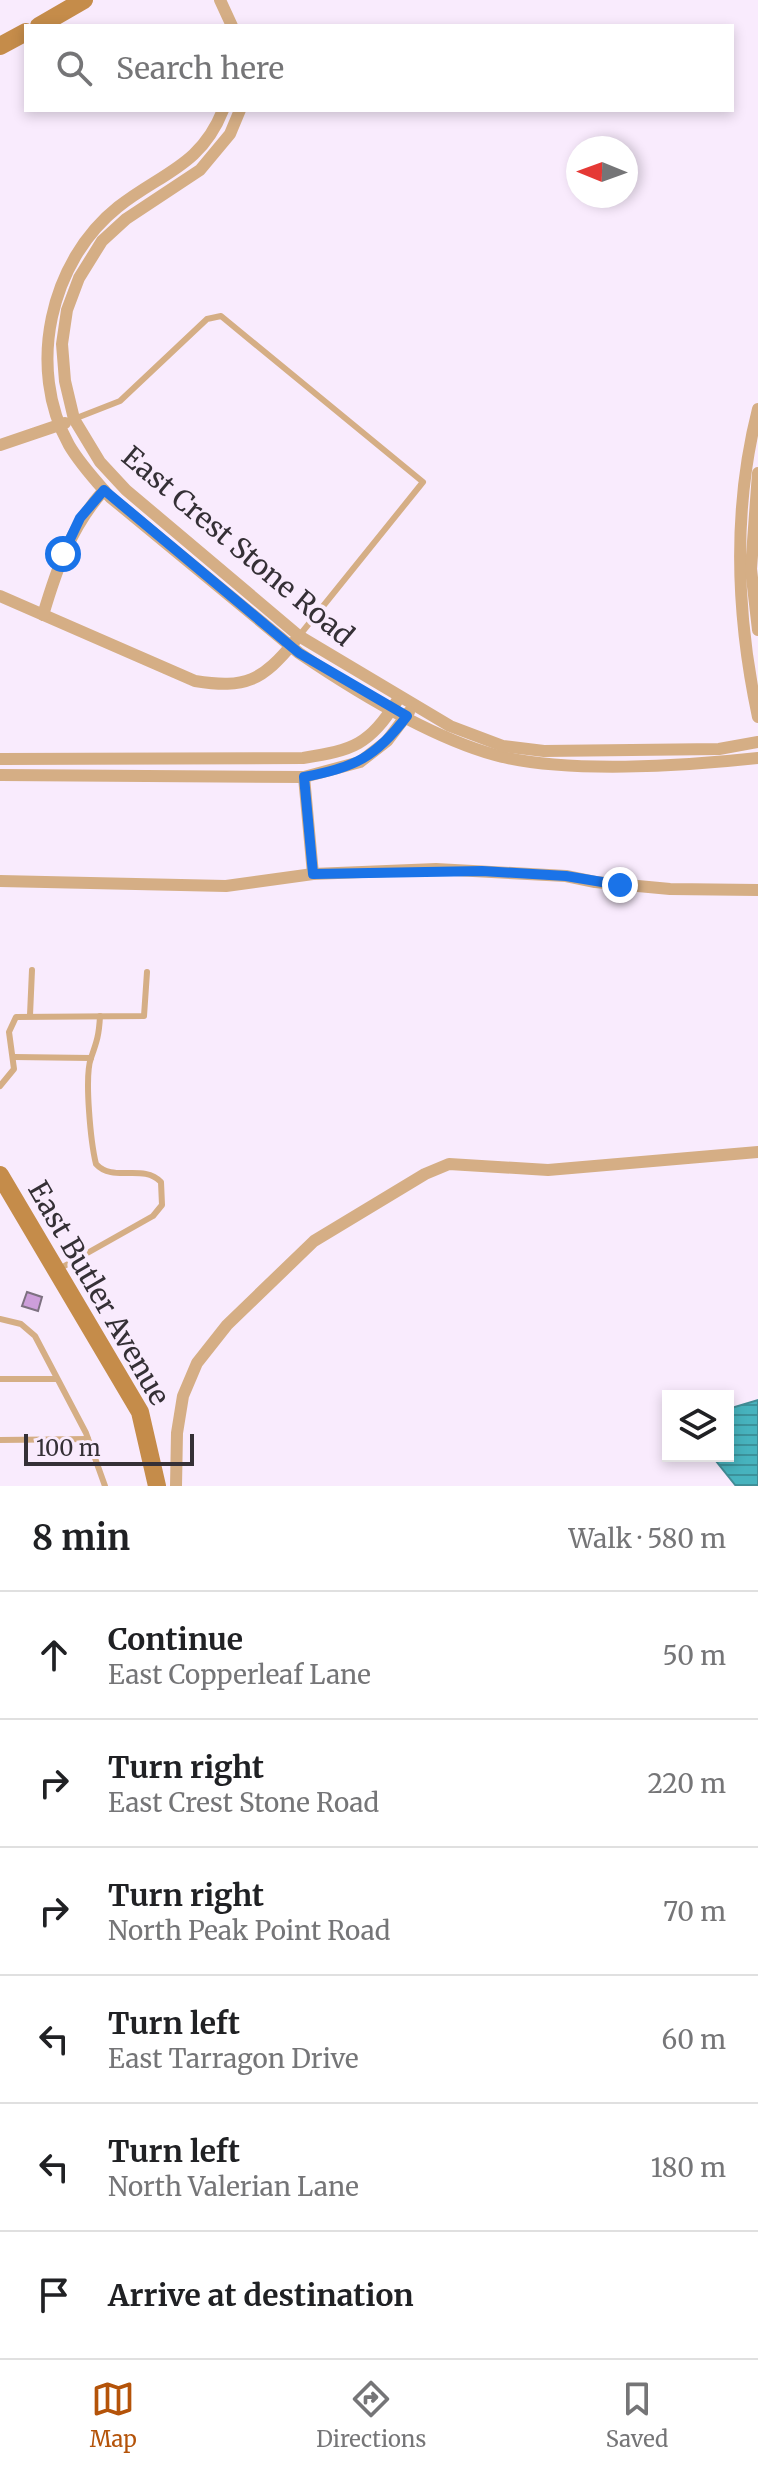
<!DOCTYPE html>
<meta charset="utf-8">
<style>
:root{--surface:#fff;--page:#f6f6f6;--text:#202124;--muted:#757577;--line:#e0e0e0;--accent:#b45309}
body{margin:0;font-family:Merriweather,serif;background:var(--page);color:var(--text)}
.controls{position:absolute;right:24px;bottom:24px;display:grid;overflow:hidden;border-radius:0px;box-shadow:0 4px 12px #0003}
.controls button{width:72px;height:72px;display:grid;place-items:center;padding:0;border:0;border-bottom:2px solid var(--line);background:var(--surface);color:var(--text);font:40px sans-serif}
.compass{position:absolute;left:566px;top:136px;width:72px;height:72px;border-radius:50%;background:var(--surface);box-shadow:0 4px 12px #0003;rotate:271deg}
.scale{position:absolute;left:24px;bottom:20px;width:170px;box-sizing:border-box;padding-left:8px;border:4px solid #353036;border-top:0;font-size:22px;line-height:28px;white-space:nowrap;color:#353036;-webkit-text-stroke:6px #f9ebfd;paint-order:stroke}
.stop{position:absolute;width:24px;height:24px;margin:-18px;border:6px solid #1a73e8;border-radius:50%;background:#fff}
.stop.end{background:#1a73e8;border-color:#fff;box-shadow:0 2px 8px #0008}
.list{margin:0;padding:0;list-style:none}
h2{display:flex;justify-content:space-between;align-items:center;height:104px;margin:0;padding:0 32px;font-size:34px}
h2 small{font-size:26px;font-weight:400;color:var(--muted)}
.list li{display:grid;grid-template-columns:52px 1fr auto;gap:24px;align-items:center;box-sizing:border-box;height:128px;padding:0 32px;border-top:2px solid var(--line)}
.list b{display:block;font-size:30px;white-space:nowrap}
.list p{margin:0;font-size:26px;white-space:nowrap;color:var(--muted)}
.list em{font-size:26px;font-style:normal;color:var(--muted)}
.icon{flex:none;width:44px;height:44px;fill:none;stroke:currentColor;stroke-width:2;stroke-linecap:round;stroke-linejoin:round}
.map{position:relative;flex:none;width:758px;height:1486px;overflow:hidden}
.search{position:absolute;background:var(--surface);box-shadow:0 4px 12px #0003;left:24px;right:24px;top:24px;height:88px;display:flex;align-items:center;gap:20px;box-sizing:border-box;padding:0 28px;border-radius:0px;color:var(--muted);font-size:30px}
.sheet{height:872px;background:var(--surface)}
nav{display:flex;justify-content:space-around;align-items:center;box-sizing:border-box;height:112px;border-top:2px solid var(--line);background:var(--surface);font-size:22px;color:var(--muted)}
nav a{display:grid;justify-items:center;gap:4px}
nav .on{color:var(--accent)}
.map>svg:first-child{display:block}
</style>
<div class="map">
<svg width="758" height="1486" viewBox="0 0 758 1486">
<defs>
<pattern id="water-rules" width="6" height="5" patternUnits="userSpaceOnUse" patternTransform="scale(2)"><rect width="6" height="5" fill="#47b3be"/><path d="M0 2.5h6" fill="none" stroke="#3c929b"/></pattern>
</defs>
<rect width="100%" height="100%" fill="#f9ebfd"/>
<!-- water -->
<path fill="url(#water-rules)" stroke="#428c95" stroke-width="2" d="M758,1400V1486H736L712,1456H728V1409Z"/>
<!-- building -->
<path fill="#cd9eda" stroke="#7d7180" stroke-width="2" d="M27,1292L42,1297L38,1311L22,1306Z"/>
<g fill="none" stroke-linecap="round" stroke-linejoin="round">
<!-- lane -->
<g stroke="#d5ae85" stroke-width="6">
<path d="M74,419L120,401L207,319L221,316L423,482L299,636"/>
<path d="M30,1015L32,970"/>
<path d="M14,1057L91,1058"/>
<path d="M0,1086L14,1069L9,1032L16,1017L144,1016L147,972"/>
<path d="M59,1269L153,1216L162,1205L161,1182C143,1163 113,1183 96,1164C91,1144 84,1077 91,1058C97,1041 99,1035 100,1016"/>
<path d="M0,1319L21,1324L35,1336L86,1433L105,1486"/>
<path d="M0,1379H56"/>
<path d="M0,1440L88,1439"/>
</g>
<!-- street -->
<g stroke="#d5ae85" stroke-width="12">
<path d="M220,0L232,26"/>
<path d="M223,110C201,166 161,173 118,207C50,261 26,368 69,445C80,464 96,481 110,497L299,653C355,691 430,737 495,755C565,774 685,766 758,758"/>
<path d="M240,110L230,134L200,170L126,219L102,241L79,278L67,310L62,344L65,381L74,419L100,462L126,490L299,636L450,726L503,746L544,751L719,749L758,742"/>
<path d="M758,409C732,511 736,614 758,717"/>
<path d="M0,445L65,423"/>
<path d="M758,473L751,569L758,630"/>
<path d="M0,596L195,681C246,689 262,681 295,641"/>
<path d="M43,615C57,568 71,527 104,490"/>
<path d="M0,759L303,758C354,750 369,745 397,701"/>
<path d="M0,775L304,777L360,762L387,741L409,712"/>
<path d="M304,777L313,874"/>
<path d="M0,881L226,886L313,874L436,869L566,876L595,882L670,889L758,890"/>
<path d="M176,1486L177,1433L183,1396L197,1363L227,1325L314,1241L425,1174L449,1164L548,1170L758,1152"/>
</g>
<!-- secondary -->
<g stroke="#c58c4a" stroke-width="18">
<path d="M39,26L84,0"/>
<path d="M0,46L26,32"/>
<path d="M0,1175L140,1412L157,1486"/>
</g>
</g>
<g fill="none" stroke-linecap="round" stroke-linejoin="round">
<!-- route -->
<path stroke="#1a73e8" stroke-width="10" d="M63,554L80,518L104,490L299,653L407,716C376,757 354,768 304,777L313,874L482,871L566,876L620,885"/>
</g>
<g text-anchor="middle" dominant-baseline="central" stroke-width="8" stroke-linejoin="round" paint-order="stroke">
<!-- street labels -->
<g font-size="28" fill="#353036" stroke="#f9ebfd">
<text transform="translate(238 546) rotate(40)">East Crest Stone Road</text>
<text transform="translate(99 1293) rotate(60)">East Butler Avenue</text>
</g>
</g>
</svg>
<div class="controls">
<button><svg class="icon" aria-label="layers" viewBox="0 0 24 24"><path d="M12 4l9 5-9 5-9-5zM3 14l9 5 9-5"/></svg></button>
</div>
<svg class="compass" viewBox="-18 -18 36 36"><path d="M0-13l5 13h-10z" fill="#e53935"/><path d="M0 13l5-13h-10z" fill="#757577"/></svg>
<div class="scale">100 m</div>
<div class="stop" style="left:63px;top:554px"></div>
<div class="stop end" style="left:620px;top:885px"></div>
<div class="search"><svg class="icon" aria-label="search" viewBox="0 0 24 24"><circle cx="10" cy="10" r="6"/><path d="M15 15l6 6"/></svg>Search here</div>
</div>
<section class="sheet">
<h2>8 min<small>Walk · 580 m</small></h2>
<ul class="list">
<li><svg class="icon" aria-label="ahead" viewBox="0 0 24 24"><path d="M12 20V5M6 11l6-6 6 6"/></svg><div><b>Continue</b><p>East Copperleaf Lane</p></div><em>50 m</em></li>
<li><svg class="icon" aria-label="right" viewBox="0 0 24 24"><path d="M7 20v-9h11M14 6l5 5-5 5"/></svg><div><b>Turn right</b><p>East Crest Stone Road</p></div><em>220 m</em></li>
<li><svg class="icon" aria-label="right" viewBox="0 0 24 24"><path d="M7 20v-9h11M14 6l5 5-5 5"/></svg><div><b>Turn right</b><p>North Peak Point Road</p></div><em>70 m</em></li>
<li><svg class="icon" aria-label="left" viewBox="0 0 24 24"><path d="M17 20v-9H6M10 6l-5 5 5 5"/></svg><div><b>Turn left</b><p>East Tarragon Drive</p></div><em>60 m</em></li>
<li><svg class="icon" aria-label="left" viewBox="0 0 24 24"><path d="M17 20v-9H6M10 6l-5 5 5 5"/></svg><div><b>Turn left</b><p>North Valerian Lane</p></div><em>180 m</em></li>
<li><svg class="icon" aria-label="arrive" viewBox="0 0 24 24"><path d="M6 21V4h12l-3 4 3 4H6"/></svg><div><b>Arrive at destination</b></div></li>
</ul>
</section>
<nav>
<a class="on"><svg class="icon" aria-label="map" viewBox="0 0 24 24"><path d="M3 6l6-2 6 2 6-2v14l-6 2-6-2-6 2zM9 4v14M15 6v14"/></svg>Map</a>
<a><svg class="icon" aria-label="directions" viewBox="0 0 24 24"><path d="M12 3l9 9-9 9-9-9zM9 14v-3h6M13 9l2 2-2 2"/></svg>Directions</a>
<a><svg class="icon" aria-label="saved" viewBox="0 0 24 24"><path d="M7 4h10v16l-5-4-5 4z"/></svg>Saved</a>
</nav>
